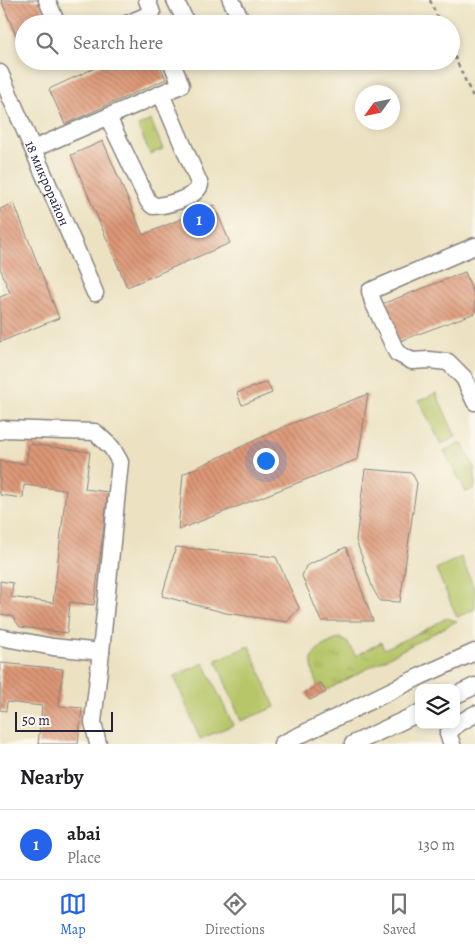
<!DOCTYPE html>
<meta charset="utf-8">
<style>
:root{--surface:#fff;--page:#f6f6f6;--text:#202124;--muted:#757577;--line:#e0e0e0;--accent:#2563eb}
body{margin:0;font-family:Alegreya,serif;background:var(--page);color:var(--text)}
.controls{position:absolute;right:15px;bottom:15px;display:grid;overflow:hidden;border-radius:10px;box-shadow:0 2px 8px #0003}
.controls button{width:45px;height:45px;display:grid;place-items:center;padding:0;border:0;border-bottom:1px solid var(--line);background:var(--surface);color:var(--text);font:25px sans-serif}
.compass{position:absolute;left:355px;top:85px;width:45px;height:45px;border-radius:50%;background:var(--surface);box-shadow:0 2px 8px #0003;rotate:237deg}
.scale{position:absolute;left:15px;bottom:12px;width:98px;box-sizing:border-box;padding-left:5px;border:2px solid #22223b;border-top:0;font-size:14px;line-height:18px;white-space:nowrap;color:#22223b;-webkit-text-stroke:4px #fbf7ec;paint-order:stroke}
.you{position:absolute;left:265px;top:460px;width:18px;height:18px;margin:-12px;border:4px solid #fff;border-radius:50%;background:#1a73e8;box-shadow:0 0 0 8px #1a73e833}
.badge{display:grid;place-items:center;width:32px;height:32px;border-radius:50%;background:var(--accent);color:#fff;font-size:16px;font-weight:700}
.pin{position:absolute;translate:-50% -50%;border:2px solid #fff;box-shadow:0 1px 5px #0006}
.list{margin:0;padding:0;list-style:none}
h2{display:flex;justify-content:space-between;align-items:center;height:65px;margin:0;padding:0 20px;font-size:21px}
h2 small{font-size:16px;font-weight:400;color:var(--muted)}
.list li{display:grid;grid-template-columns:32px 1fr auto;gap:15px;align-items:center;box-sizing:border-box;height:70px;padding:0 20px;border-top:1px solid var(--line)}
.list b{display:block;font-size:19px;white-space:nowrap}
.list p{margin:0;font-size:16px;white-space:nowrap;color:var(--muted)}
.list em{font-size:16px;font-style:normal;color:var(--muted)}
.icon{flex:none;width:28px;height:28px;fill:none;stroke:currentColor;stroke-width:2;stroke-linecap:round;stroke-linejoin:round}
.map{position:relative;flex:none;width:475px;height:744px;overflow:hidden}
.search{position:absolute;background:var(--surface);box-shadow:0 2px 8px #0003;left:15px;right:15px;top:15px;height:55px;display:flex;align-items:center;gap:12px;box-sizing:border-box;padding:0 18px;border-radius:28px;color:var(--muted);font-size:19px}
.sheet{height:135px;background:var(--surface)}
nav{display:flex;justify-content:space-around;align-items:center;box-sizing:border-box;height:70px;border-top:1px solid var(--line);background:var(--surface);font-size:14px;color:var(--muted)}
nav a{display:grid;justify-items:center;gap:2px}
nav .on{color:var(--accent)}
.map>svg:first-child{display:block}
</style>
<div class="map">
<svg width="475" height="744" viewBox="0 0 475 744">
<defs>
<pattern id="grass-tufts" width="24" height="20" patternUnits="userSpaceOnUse" patternTransform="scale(1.25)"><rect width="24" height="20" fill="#b7c669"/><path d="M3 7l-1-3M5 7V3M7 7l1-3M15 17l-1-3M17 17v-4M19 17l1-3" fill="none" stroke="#9daa5c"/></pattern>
<pattern id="building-back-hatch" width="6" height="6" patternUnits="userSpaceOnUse" patternTransform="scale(1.25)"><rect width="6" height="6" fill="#dd9776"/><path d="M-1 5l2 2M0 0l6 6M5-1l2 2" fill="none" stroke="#b37b62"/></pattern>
</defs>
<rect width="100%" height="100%" fill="#fbf7ec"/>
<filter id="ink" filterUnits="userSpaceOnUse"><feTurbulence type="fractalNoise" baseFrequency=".02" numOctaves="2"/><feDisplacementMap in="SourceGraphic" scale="10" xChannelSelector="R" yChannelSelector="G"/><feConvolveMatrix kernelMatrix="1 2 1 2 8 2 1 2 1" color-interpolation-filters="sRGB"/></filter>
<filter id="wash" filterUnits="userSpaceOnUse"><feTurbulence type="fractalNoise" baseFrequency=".0096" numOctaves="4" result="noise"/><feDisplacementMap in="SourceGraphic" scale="20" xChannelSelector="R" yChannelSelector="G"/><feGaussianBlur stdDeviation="1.12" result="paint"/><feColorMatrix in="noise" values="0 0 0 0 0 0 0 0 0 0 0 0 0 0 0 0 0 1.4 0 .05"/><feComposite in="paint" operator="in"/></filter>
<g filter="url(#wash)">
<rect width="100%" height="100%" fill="#ece2c2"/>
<!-- grass -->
<g fill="url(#grass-tufts)" stroke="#6c7452">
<path d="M151,120L163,149L150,154L138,126Z"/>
<path d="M462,443L475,469V488L466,492L444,451Z"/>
<path d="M446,618L457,621L327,690L321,683L317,686C307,653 310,651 340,638L348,643L356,656L381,642L384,649L425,630Z"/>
</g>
<!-- pitch -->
<g fill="#b7c669" stroke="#6c7452">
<path d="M436,393L456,437L441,444L419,401Z"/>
<path d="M461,557L475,590V609L457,617L436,569Z"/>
<path d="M249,646L275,707L241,721L216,660Z"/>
<path d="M204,663L233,725L200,739L174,676Z"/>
</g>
<g id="blocks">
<!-- building -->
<g fill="url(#building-back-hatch)">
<path d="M1,0H39L49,24H24V43L20,45Z"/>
<path d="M110,61H158L166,79L65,124L49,89Z"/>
<path d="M103,141L143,235L214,205L230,243L127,287L71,155Z"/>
<path d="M14,203L59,318L0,342V297L10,293L0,268V209Z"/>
<path d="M465,272L475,298V313L397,342L382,304Z"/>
<path d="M267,382L272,393L242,405L237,393Z"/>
<path d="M368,394L358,459L178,530L183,474L288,425Z"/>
<path d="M29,444L90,452L85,489L108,492L94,605L70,602L67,633L20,627L12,616L0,614V581L13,583L11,597L53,603L66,490L24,485L23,498L0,495V461L26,464Z"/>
<path d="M365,469L412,473L417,483L400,602L380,601L373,589L356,540Z"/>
<path d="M176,547L276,557L299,608L287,622L226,613L162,596Z"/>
<path d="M346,547L373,621H321L302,576L306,566Z"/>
<path d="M1,663L63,669L59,706L82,708L78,744H38L42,706L7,702L6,711L0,710Z"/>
<path d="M321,683L326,692L310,700L305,693Z"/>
</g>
</g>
</g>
<g filter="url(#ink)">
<use href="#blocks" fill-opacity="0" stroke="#87827e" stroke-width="1"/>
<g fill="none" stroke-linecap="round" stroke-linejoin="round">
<defs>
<g id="minor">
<path d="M47,0L57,24"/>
<path d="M175,0L187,24"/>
<path d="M231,0L243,24"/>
<path d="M127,24L152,13L147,0"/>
<path id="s1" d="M0,73L95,293"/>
<path d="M108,117L148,201L153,206C165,206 196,198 200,185L161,94"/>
<path d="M33,149L181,85L171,61"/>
<path d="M475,246L370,291L373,302L397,353L412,361L429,360L448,362L464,378L475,402"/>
<path d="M0,431L4,429L95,432L112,448L120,462L101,652"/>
<path d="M0,637L53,647L101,652L93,722L98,744"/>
<path d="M456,695L475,686"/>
<path d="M456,725L475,714"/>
<path d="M282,744L421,676L475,652"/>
<path d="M353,744L419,713"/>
<path d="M452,744L448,734L456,725"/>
</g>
</defs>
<!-- minor casing -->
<use href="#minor" stroke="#87827e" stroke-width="19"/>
<!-- path -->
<g stroke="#87827e" stroke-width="2.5" stroke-dasharray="4 4" stroke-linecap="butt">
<path d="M430,0L440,24"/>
<path d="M451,49L472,95L475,97"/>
</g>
<!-- minor -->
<use href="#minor" stroke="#fff" stroke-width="16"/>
</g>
</g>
<g text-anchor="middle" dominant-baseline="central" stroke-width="4" stroke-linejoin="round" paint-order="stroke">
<!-- street labels -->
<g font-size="14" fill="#22223b" stroke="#fbf7ec">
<text stroke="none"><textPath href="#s1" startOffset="120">18 микрорайон</textPath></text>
</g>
</g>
</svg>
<div class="controls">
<button><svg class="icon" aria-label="layers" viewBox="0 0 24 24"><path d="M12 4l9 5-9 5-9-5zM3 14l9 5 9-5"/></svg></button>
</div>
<svg class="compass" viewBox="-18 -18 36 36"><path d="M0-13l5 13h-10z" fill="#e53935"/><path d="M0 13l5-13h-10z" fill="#757577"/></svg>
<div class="scale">50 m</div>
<div class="you"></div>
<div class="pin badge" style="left:199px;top:220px">1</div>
<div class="search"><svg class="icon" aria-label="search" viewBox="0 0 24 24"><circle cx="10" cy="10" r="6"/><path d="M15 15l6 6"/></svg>Search here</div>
</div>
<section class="sheet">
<h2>Nearby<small></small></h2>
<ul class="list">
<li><span class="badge">1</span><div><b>abai</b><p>Place</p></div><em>130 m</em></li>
</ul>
</section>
<nav>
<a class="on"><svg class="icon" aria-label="map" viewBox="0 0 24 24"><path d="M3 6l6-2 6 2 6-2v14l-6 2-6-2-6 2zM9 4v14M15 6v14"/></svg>Map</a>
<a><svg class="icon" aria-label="directions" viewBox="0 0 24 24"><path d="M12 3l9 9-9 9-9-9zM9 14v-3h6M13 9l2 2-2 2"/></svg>Directions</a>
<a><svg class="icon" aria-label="saved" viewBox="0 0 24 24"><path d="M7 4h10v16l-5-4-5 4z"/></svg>Saved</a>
</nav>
